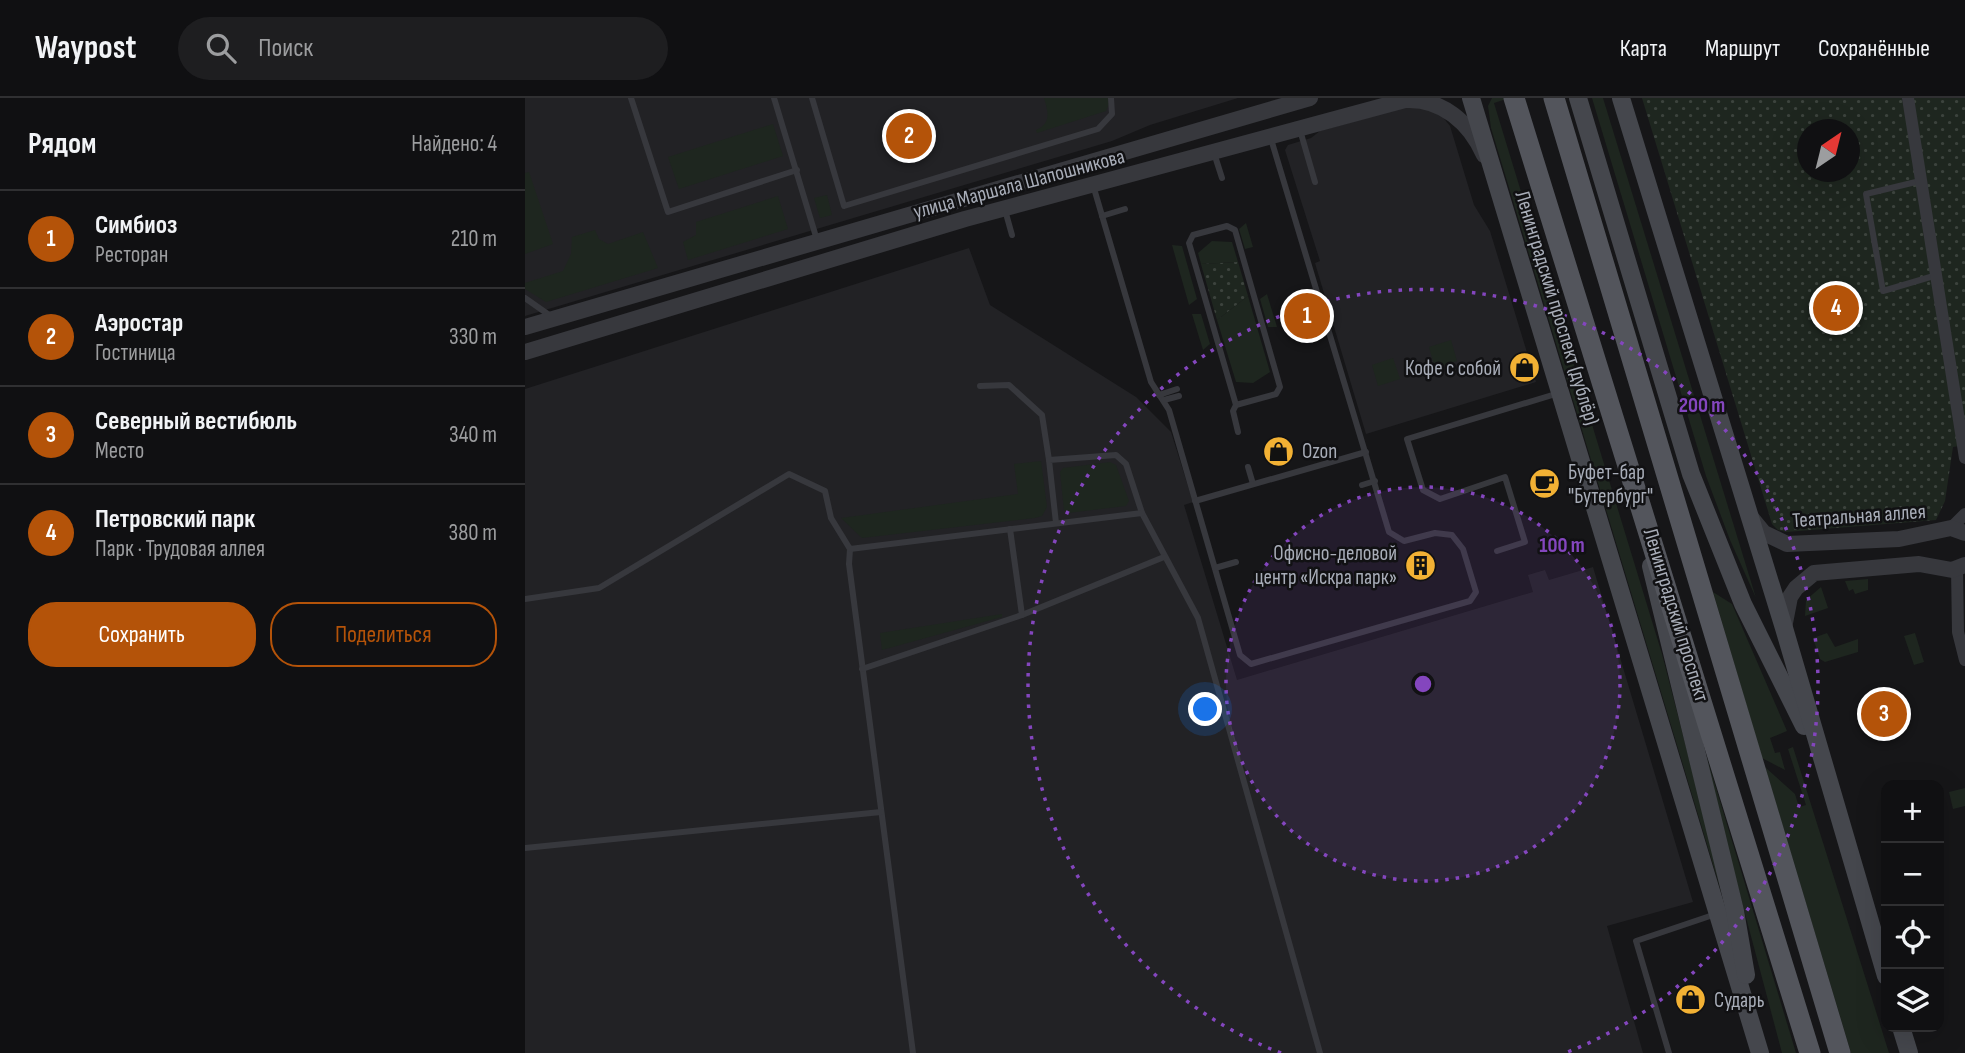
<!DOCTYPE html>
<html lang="ru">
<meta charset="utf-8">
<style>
:root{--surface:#101012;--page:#1e1e20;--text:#f1f3f6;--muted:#9c9d9f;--line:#303032;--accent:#b45309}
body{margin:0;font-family:"Sofia Sans Condensed",sans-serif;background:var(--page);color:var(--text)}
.controls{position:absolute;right:21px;bottom:21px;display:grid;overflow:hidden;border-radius:14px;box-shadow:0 7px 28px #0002}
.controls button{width:63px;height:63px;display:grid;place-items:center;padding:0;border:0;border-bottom:2px solid var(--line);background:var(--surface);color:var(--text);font:35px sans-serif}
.compass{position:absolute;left:1272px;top:21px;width:63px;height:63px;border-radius:50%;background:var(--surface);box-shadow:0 7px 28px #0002;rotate:35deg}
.you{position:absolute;left:681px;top:612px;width:24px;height:24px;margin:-18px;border:5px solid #fff;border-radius:50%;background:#1a73e8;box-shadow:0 0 0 10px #1a73e833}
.badge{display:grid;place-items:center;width:46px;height:46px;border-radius:50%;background:var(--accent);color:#fff;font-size:23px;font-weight:700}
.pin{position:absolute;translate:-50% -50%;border:4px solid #fff;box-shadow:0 2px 7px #0006}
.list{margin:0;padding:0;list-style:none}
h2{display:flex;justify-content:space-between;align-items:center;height:91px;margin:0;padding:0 28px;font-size:30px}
h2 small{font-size:23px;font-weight:400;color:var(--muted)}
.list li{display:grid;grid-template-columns:46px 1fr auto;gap:21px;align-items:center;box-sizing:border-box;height:98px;padding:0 28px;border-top:2px solid var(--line)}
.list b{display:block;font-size:26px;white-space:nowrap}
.list p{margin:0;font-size:23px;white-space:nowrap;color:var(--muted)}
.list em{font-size:23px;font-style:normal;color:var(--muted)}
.actions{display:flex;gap:14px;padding:21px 28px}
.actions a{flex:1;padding:16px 0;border:2px solid var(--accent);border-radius:28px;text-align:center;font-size:24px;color:var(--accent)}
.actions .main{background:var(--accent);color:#fff}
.icon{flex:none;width:38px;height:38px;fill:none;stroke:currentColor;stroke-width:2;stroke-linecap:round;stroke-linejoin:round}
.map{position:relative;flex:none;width:1440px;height:955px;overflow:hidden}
header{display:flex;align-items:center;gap:42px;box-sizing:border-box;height:98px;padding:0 35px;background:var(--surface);border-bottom:2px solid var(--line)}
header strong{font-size:33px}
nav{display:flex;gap:38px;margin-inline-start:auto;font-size:24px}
.search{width:490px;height:63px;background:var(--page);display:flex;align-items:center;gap:18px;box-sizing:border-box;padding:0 24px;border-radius:38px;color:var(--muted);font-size:26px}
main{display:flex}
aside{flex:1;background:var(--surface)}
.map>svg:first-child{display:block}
</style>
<header>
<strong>Waypost</strong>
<div class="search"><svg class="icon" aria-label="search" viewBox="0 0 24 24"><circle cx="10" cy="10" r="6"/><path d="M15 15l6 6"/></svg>Поиск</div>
<nav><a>Карта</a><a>Маршрут</a><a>Сохранённые</a></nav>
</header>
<main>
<aside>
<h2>Рядом<small>Найдено: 4</small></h2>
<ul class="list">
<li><span class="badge">1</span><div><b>Симбиоз</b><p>Ресторан</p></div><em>210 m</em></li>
<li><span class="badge">2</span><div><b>Аэростар</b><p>Гостиница</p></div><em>330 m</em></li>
<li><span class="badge">3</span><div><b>Cеверный вестибюль</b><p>Место</p></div><em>340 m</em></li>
<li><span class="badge">4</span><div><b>Петровский парк</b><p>Парк · Трудовая аллея</p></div><em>380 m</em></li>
</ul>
<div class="actions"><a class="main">Сохранить</a><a>Поделиться</a></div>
</aside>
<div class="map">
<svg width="1440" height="955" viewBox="0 0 1440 955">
<defs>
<pattern id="park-dots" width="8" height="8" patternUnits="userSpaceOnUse" patternTransform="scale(1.75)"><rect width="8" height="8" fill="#1e261f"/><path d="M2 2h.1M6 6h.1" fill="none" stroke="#3c433d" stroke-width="1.8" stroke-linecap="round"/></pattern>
</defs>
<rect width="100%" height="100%" fill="#161618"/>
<!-- built -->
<g fill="#222225">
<path d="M0,0H713L625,27L587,43L0,218Z"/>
<path d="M889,7L916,17L925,28L949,107L965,133L1011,284L841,336L790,165L795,163L760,52L763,47L786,40L795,33Z"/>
<path d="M444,150L465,207L611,299L646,334L668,404L659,407L712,582L1008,494L1003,477L1020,472L1024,482L1068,469L1168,804L1082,828L1118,955H0V291Z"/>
</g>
<!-- grass -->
<g fill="#1e261f">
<path d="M519,0H583L584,6L581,13L512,35L511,32C527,25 523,14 519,0Z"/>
<path d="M967,0H984L969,5L1137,556L1198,792L1196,793L966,30L963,8Z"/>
<path d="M1067,0H1078L1231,500L1205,442L1181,378Z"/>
<path d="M248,26L258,58L154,91L143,59Z"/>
<path d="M4,74L28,146L0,156V75Z"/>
<path d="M302,97L307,117L295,120L289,100Z"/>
<path d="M253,98L263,131L163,162L158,144L171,137V124Z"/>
<path d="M721,125L728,149L720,151L714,131Z"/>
<path d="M70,132L74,141L83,146L118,134L133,170L21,204L0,191V185L38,173L46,156L47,139Z"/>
<path d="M687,143L707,144L713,164L676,166L673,155Z"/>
<path d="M647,147L657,148L672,201L664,207Z"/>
<path d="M742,196L752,229H743L735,201Z"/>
<path d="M723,198L745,274L728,285L711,284L692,222Z"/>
<path d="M667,216H676L685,246L678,252Z"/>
<path d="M926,242L932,263L910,270L904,249Z"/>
<path d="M868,260L875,281L853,288L847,267Z"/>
<path d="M516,363L522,409L517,418L510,420L337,440L316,420L493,396L489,366Z"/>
<path d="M585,364L591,367L604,403L601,408L543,415L539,412L535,374L538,370Z"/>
<path d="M1343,481V492L1330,496L1328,491L1324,493L1320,483Z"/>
<path d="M1296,489L1303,510L1280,518L1281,502Z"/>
<path d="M1188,494L1207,506L1262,633L1245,640L1250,655L1255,654L1260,672L1237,660Z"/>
<path d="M477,516V519L357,552L355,535Z"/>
<path d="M1302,535L1310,549L1333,541V554L1300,564L1295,561L1288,540Z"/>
<path d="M1390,535L1399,564L1389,567L1379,538Z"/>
<path d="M1268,649L1364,955H1326L1240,669L1270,696L1274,709L1281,707L1263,651Z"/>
<path d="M1182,660L1271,955H1257L1179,661Z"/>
<path d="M1440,690V708L1428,711L1424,694Z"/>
</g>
<!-- park -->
<g fill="url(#park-dots)" fill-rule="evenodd">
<path d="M1117,0H1440V347L1428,349L1420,403L1411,422L1261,434L1253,432L1247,426ZM1282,32H1324V74H1282Z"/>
<path d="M713,164L723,198L692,222L676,166Z"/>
</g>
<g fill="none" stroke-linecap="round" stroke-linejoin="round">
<!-- service -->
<g stroke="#37383d" stroke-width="6">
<path d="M106,0L143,114L272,72"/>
<path d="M249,0L292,142"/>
<path d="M287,0L319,108L573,31L587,16L586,0"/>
<path d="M775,32L790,84"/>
<path d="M689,55L697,80"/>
<path d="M1395,83L1341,96L1358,193L1412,177"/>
<path d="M568,87L626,284L644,312L715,557L726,566L945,503L951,494L938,451L927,437L910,435L879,443L864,434L746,41"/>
<path d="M480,112L487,137"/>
<path d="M577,118L600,111"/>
<path d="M702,128L710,132L755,289L751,296L711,307L664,145L668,137Z"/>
<path d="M0,200L27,219"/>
<path d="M455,288L484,287L517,317L524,362"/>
<path d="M634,297L652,291"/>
<path d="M639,302L654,298"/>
<path d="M711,307L708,313L713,334"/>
<path d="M723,369L728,386"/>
<path d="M837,387L850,383"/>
<path d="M670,403L841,354"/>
<path d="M531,425L524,362L591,357L601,366L617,415L673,520L795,955"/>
<path d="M325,451L324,466L388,955"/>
<path d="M972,453L1000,444L980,379L915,401L898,392L882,341L1034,295"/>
<path d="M690,470L711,464"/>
<path d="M0,501L74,490L264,376L300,393L306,420L325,451L617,415"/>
<path d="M497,517L639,459"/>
<path d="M337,571L497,517L485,431"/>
<path d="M0,750L356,714"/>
<path d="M1144,955L1111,843L1191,816"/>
</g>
<!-- minor -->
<g stroke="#37383d" stroke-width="12">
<path d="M1383,0L1440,360"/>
<path d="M1426,430L1440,416"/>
<path d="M1432,471L1433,534L1440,562"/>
</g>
<!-- tertiary -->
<g stroke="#37383d" stroke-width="16">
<path d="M0,229L785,0"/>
<path d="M0,254L440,121L880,2C917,0 945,25 959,57"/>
<path d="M1225,418L1239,435L1262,446L1374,441L1426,430L1440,435"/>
<path d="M1259,530L1265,499L1271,490L1289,475L1394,466L1427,472L1440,467"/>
</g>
<!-- secondary -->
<g stroke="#45474d" stroke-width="18">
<path d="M946,0L1235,955"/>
<path d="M1053,0L1166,376L1218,506L1279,628"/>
<path d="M1096,0L1259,530L1361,878"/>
<path d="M1126,468L1210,813L1221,877"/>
<path d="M1376,929L1384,955"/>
</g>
<!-- primary -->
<g stroke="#53555c" stroke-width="21">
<path d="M989,0L1285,955"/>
<path d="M1029,0L1315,955"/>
</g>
</g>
<!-- distance rings -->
<circle cx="898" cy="586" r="197" fill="#8446be" fill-opacity=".12"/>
<g fill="none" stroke="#8446be" stroke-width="3.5" stroke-dasharray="3.5 7">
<circle cx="898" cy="586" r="197"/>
<path d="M756 955A395 395 0 1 1 1040 955"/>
</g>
<!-- icons -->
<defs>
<symbol id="shop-disc" viewBox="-11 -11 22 22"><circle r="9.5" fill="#f2b134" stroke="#111113"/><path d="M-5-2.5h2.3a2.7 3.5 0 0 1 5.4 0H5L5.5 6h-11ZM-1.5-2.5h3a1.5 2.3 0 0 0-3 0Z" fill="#111"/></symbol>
<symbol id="cafe-disc" viewBox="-11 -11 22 22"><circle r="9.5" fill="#f2b134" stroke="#111113"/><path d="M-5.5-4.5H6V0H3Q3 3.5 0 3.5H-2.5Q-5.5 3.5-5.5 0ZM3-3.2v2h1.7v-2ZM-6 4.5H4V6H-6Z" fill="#111"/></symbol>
<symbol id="building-disc" viewBox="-11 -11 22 22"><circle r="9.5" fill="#f2b134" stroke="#111113"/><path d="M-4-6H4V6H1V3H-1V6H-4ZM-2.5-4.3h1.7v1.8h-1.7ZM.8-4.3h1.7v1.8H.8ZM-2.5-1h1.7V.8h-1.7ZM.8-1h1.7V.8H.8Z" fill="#111"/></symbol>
</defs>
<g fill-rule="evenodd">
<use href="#shop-disc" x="982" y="252" width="35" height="35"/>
<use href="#shop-disc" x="736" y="336" width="35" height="35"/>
<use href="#cafe-disc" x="1002" y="368" width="35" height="35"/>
<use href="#building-disc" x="878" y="450" width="35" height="35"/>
<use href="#shop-disc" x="1148" y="884" width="35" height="35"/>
</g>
<g text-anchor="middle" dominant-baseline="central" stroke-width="5" stroke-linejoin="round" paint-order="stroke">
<!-- street labels -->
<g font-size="21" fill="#a8adb8" stroke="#111113">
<text transform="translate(494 86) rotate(-15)">улица Маршала Шапошникова</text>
<text transform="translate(1032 210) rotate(73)">Ленинградский проспект (дублёр)</text>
<text transform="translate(1334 418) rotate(-4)">Театральная аллея</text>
<text transform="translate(1151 517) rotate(73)">Ленинградский проспект</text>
</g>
<!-- poi labels -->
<g font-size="21" fill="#a8adb8" stroke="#111113" text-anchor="start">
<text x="976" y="270" text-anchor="end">Кофе с собой</text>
<text x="777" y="353">Ozon</text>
<text x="1043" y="374">Буфет-бар<tspan x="1043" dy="24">"Бутербург"</tspan></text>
<text x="872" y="455" text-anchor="end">Офисно-деловой<tspan x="872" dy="24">центр «Искра парк»</tspan></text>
<text x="1189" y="902">Сударь</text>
</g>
</g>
<circle cx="898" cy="586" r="10" fill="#8446be" stroke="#111113" stroke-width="3.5"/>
<g font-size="21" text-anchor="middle" font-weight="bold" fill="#8446be" stroke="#111113" stroke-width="5" stroke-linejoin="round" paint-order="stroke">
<text x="1177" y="314">200 m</text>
<text x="1037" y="454">100 m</text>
</g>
</svg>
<div class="controls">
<button>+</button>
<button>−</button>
<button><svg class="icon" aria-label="locate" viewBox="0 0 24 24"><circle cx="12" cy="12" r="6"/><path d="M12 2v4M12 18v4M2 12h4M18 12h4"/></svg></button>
<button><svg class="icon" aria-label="layers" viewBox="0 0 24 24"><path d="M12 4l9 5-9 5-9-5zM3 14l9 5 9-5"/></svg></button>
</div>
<svg class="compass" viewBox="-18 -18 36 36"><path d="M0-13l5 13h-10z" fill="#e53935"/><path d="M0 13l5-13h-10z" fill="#9c9d9f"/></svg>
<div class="you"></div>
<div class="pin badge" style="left:782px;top:218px">1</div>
<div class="pin badge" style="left:384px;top:38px">2</div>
<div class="pin badge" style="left:1359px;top:616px">3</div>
<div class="pin badge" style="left:1311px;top:210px">4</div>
</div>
</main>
